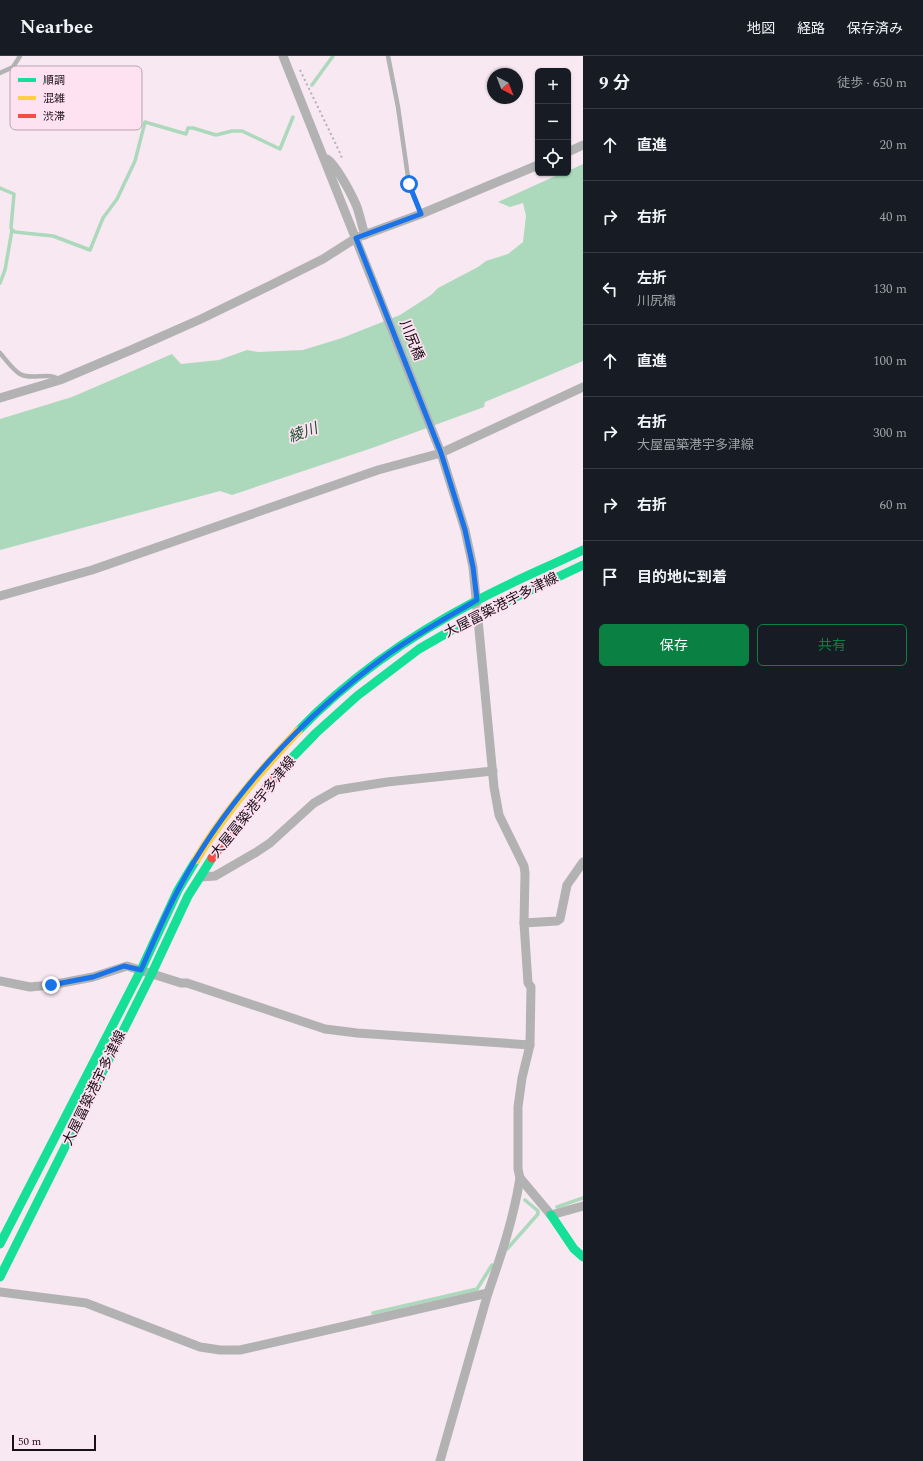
<!DOCTYPE html>
<html lang="ja">
<meta charset="utf-8">
<style>
:root{--surface:#171b24;--page:#242831;--text:#f1f3f6;--muted:#9ea1a6;--line:#363941;--accent:#0b8043}
body{margin:0;font-family:Spectral,"Noto Sans JP",serif;background:var(--page);color:var(--text)}
.controls{position:absolute;right:12px;top:12px;display:grid;overflow:hidden;border-radius:6px;box-shadow:0 1px 3px #0004}
.controls button{width:36px;height:36px;display:grid;place-items:center;padding:0;border:0;border-bottom:1px solid var(--line);background:var(--surface);color:var(--text);font:20px sans-serif}
.compass{position:absolute;left:487px;top:12px;width:36px;height:36px;border-radius:50%;background:var(--surface);box-shadow:0 1px 3px #0004;rotate:138deg}
.scale{position:absolute;left:12px;bottom:10px;width:84px;box-sizing:border-box;padding-left:4px;border:2px solid #1b0f16;border-top:0;font-size:11px;line-height:14px;white-space:nowrap;color:#1b0f16;-webkit-text-stroke:3px #fee2f2;paint-order:stroke}
.stop{position:absolute;width:12px;height:12px;margin:-9px;border:3px solid #1a73e8;border-radius:50%;background:#fff}
.stop.end{background:#1a73e8;border-color:#fff;box-shadow:0 1px 4px #0008}
.list{margin:0;padding:0;list-style:none}
h2{display:flex;justify-content:space-between;align-items:center;height:52px;margin:0;padding:0 16px;font-size:17px}
h2 small{font-size:13px;font-weight:400;color:var(--muted)}
.list li{display:grid;grid-template-columns:26px 1fr auto;gap:12px;align-items:center;box-sizing:border-box;height:72px;padding:0 16px;border-top:1px solid var(--line)}
.list b{display:block;font-size:15px;white-space:nowrap}
.list p{margin:0;font-size:13px;white-space:nowrap;color:var(--muted)}
.list em{font-size:13px;font-style:normal;color:var(--muted)}
.actions{display:flex;gap:8px;padding:12px 16px}
.actions a{flex:1;padding:9px 0;border:1px solid var(--accent);border-radius:6px;text-align:center;font-size:14px;color:var(--accent)}
.actions .main{background:var(--accent);color:#fff}
.icon{flex:none;width:22px;height:22px;fill:none;stroke:currentColor;stroke-width:2;stroke-linecap:round;stroke-linejoin:round}
.map{position:relative;flex:none;width:583px;height:1405px;overflow:hidden}
header{display:flex;align-items:center;gap:24px;box-sizing:border-box;height:56px;padding:0 20px;background:var(--surface);border-bottom:1px solid var(--line)}
header strong{font-size:19px}
nav{display:flex;gap:22px;margin-inline-start:auto;font-size:14px}
main{display:flex}
aside{flex:1;background:var(--surface)}
.map>svg:first-child{display:block}
</style>
<header>
<strong>Nearbee</strong>
<nav><a>地図</a><a>経路</a><a>保存済み</a></nav>
</header>
<main>
<div class="map">
<svg width="583" height="1405" viewBox="0 0 583 1405">
<rect width="100%" height="100%" fill="#f8e8f1"/>
<!-- water -->
<path fill="#acd9bc" d="M583,108V305L485,346L484,351L375,391L232,439L220,435L0,494V363L72,341L172,298L181,308L219,304L247,294L258,296L303,294L342,282L400,259L431,239L438,232L478,211L486,205L508,198L523,186L526,160L523,147L510,151L498,146L562,117H568V115Z"/>
<g fill="none" stroke-linecap="round" stroke-linejoin="round">
<!-- stream -->
<g stroke="#acd9bc" stroke-width="3.5">
<path d="M312,29L333,0"/>
<path d="M0,132L14,138L11,172L12,174L5,214L0,227"/>
<path d="M12,174L15,176L53,180L90,194L103,162L117,143L135,105L145,66L186,78L188,72H193L216,79L232,75H242L280,93L293,61"/>
<path d="M557,1151L583,1142"/>
<path d="M507,1193L538,1158V1155L525,1144"/>
<path d="M373,1257L477,1233L492,1209"/>
</g>
<!-- path -->
<path stroke="#b7b1b4" stroke-width="2" stroke-dasharray="2 3" stroke-linecap="butt" d="M300,14L341,99L342,104"/>
<!-- lane -->
<g stroke="#b2b2b2" stroke-width="4.5">
<path d="M388,0L398,51L409,128L421,158"/>
<path d="M0,17L13,11L20,0"/>
<path d="M0,297C6,304 13,314 20,318C32,325 49,315 60,324"/>
</g>
<!-- street -->
<g stroke="#b2b2b2" stroke-width="9">
<path d="M283,0L441,397L465,474L473,511L494,731L499,759L524,810L525,817L524,867L528,927L531,931L530,989L522,1022L518,1051V1113L520,1122L551,1159L583,1150"/>
<path d="M568,96L583,89"/>
<path d="M327,103C337,110 352,139 357,151C360,160 362,170 365,179"/>
<path d="M0,342L60,324L131,294L201,263L269,230L323,203L356,182L421,158L538,109"/>
<path d="M0,540L92,514L378,414L441,397L583,331"/>
<path d="M200,821L215,820L255,797L270,787L314,747L337,734L387,726L493,715"/>
<path d="M524,867L557,865L560,863L567,829L583,806"/>
<path d="M0,925L30,931L51,929L93,921L127,910L181,927H187L325,973L357,977L530,989"/>
<path d="M0,1236L86,1247L200,1291L220,1294H240L488,1237"/>
<path d="M440,1405L488,1237C501,1200 514,1161 520,1122"/>
</g>
<!-- fast -->
<g stroke="#16e098" stroke-width="9">
<path d="M298,675C349,622 411,579 476,545C511,526 548,511 583,494"/>
<path d="M286,708L316,677L357,640L419,593L478,559L583,509"/>
<path d="M551,1159L574,1193L583,1201"/>
<path d="M0,1188L141,914L178,834L196,804"/>
<path d="M0,1221L152,917L188,840L212,802"/>
</g>
<!-- slow -->
<path stroke="#ffcf43" stroke-width="9" d="M196,804C224,757 260,715 298,675"/>
<!-- jam -->
<path stroke="#f24e42" stroke-width="9" d="M212,802L246,756L286,708"/>
</g>
<g fill="none" stroke-linecap="round" stroke-linejoin="round">
<!-- route -->
<path stroke="#1a73e8" stroke-width="5" d="M51,929L93,921L124,910L141,914C153,887 164,860 178,834C226,743 303,660 387,599C415,579 446,562 477,544L473,511L465,474L441,397L356,182L421,158L409,128"/>
</g>
<g text-anchor="middle" dominant-baseline="central" stroke-width="3.5" stroke-linejoin="round" paint-order="stroke">
<!-- street labels -->
<g font-size="14" fill="#1b0f16" stroke="#fee2f2">
<text transform="translate(412 284) rotate(68)">川尻橋</text>
<text transform="translate(501 549) rotate(-27)">大屋冨築港宇多津線</text>
<text transform="translate(253 751) rotate(-51)">大屋冨築港宇多津線</text>
<text transform="translate(94 1032) rotate(-64)">大屋冨築港宇多津線</text>
</g>
<!-- water labels -->
<g font-size="15" font-style="italic" fill="#174d30" stroke="#fee2f2">
<text transform="translate(303 377) rotate(-20)">綾川</text>
</g>
</g>
<!-- legend -->
<rect x="10" y="10" width="132" height="64" rx="6" fill="#fee2f2" stroke="#baa3b0" stroke-width="1"/>
<rect x="18" y="22" width="18" height="4" fill="#16e098"/>
<rect x="18" y="40" width="18" height="4" fill="#ffcf43"/>
<rect x="18" y="58" width="18" height="4" fill="#f24e42"/>
<g font-size="11" fill="#1b0f16">
<text x="43" y="28">順調</text>
<text x="43" y="46">混雑</text>
<text x="43" y="64">渋滞</text>
</g>
</svg>
<div class="controls">
<button>+</button>
<button>−</button>
<button><svg class="icon" aria-label="locate" viewBox="0 0 24 24"><circle cx="12" cy="12" r="6"/><path d="M12 2v4M12 18v4M2 12h4M18 12h4"/></svg></button>
</div>
<svg class="compass" viewBox="-18 -18 36 36"><path d="M0-13l5 13h-10z" fill="#e53935"/><path d="M0 13l5-13h-10z" fill="#9ea1a6"/></svg>
<div class="scale">50 m</div>
<div class="stop" style="left:409px;top:128px"></div>
<div class="stop end" style="left:51px;top:929px"></div>
</div>
<aside>
<h2>9 分<small>徒歩 · 650 m</small></h2>
<ul class="list">
<li><svg class="icon" aria-label="ahead" viewBox="0 0 24 24"><path d="M12 20V5M6 11l6-6 6 6"/></svg><div><b>直進</b></div><em>20 m</em></li>
<li><svg class="icon" aria-label="right" viewBox="0 0 24 24"><path d="M7 20v-9h11M14 6l5 5-5 5"/></svg><div><b>右折</b></div><em>40 m</em></li>
<li><svg class="icon" aria-label="left" viewBox="0 0 24 24"><path d="M17 20v-9H6M10 6l-5 5 5 5"/></svg><div><b>左折</b><p>川尻橋</p></div><em>130 m</em></li>
<li><svg class="icon" aria-label="ahead" viewBox="0 0 24 24"><path d="M12 20V5M6 11l6-6 6 6"/></svg><div><b>直進</b></div><em>100 m</em></li>
<li><svg class="icon" aria-label="right" viewBox="0 0 24 24"><path d="M7 20v-9h11M14 6l5 5-5 5"/></svg><div><b>右折</b><p>大屋冨築港宇多津線</p></div><em>300 m</em></li>
<li><svg class="icon" aria-label="right" viewBox="0 0 24 24"><path d="M7 20v-9h11M14 6l5 5-5 5"/></svg><div><b>右折</b></div><em>60 m</em></li>
<li><svg class="icon" aria-label="arrive" viewBox="0 0 24 24"><path d="M6 21V4h12l-3 4 3 4H6"/></svg><div><b>目的地に到着</b></div></li>
</ul>
<div class="actions"><a class="main">保存</a><a>共有</a></div>
</aside>
</main>
